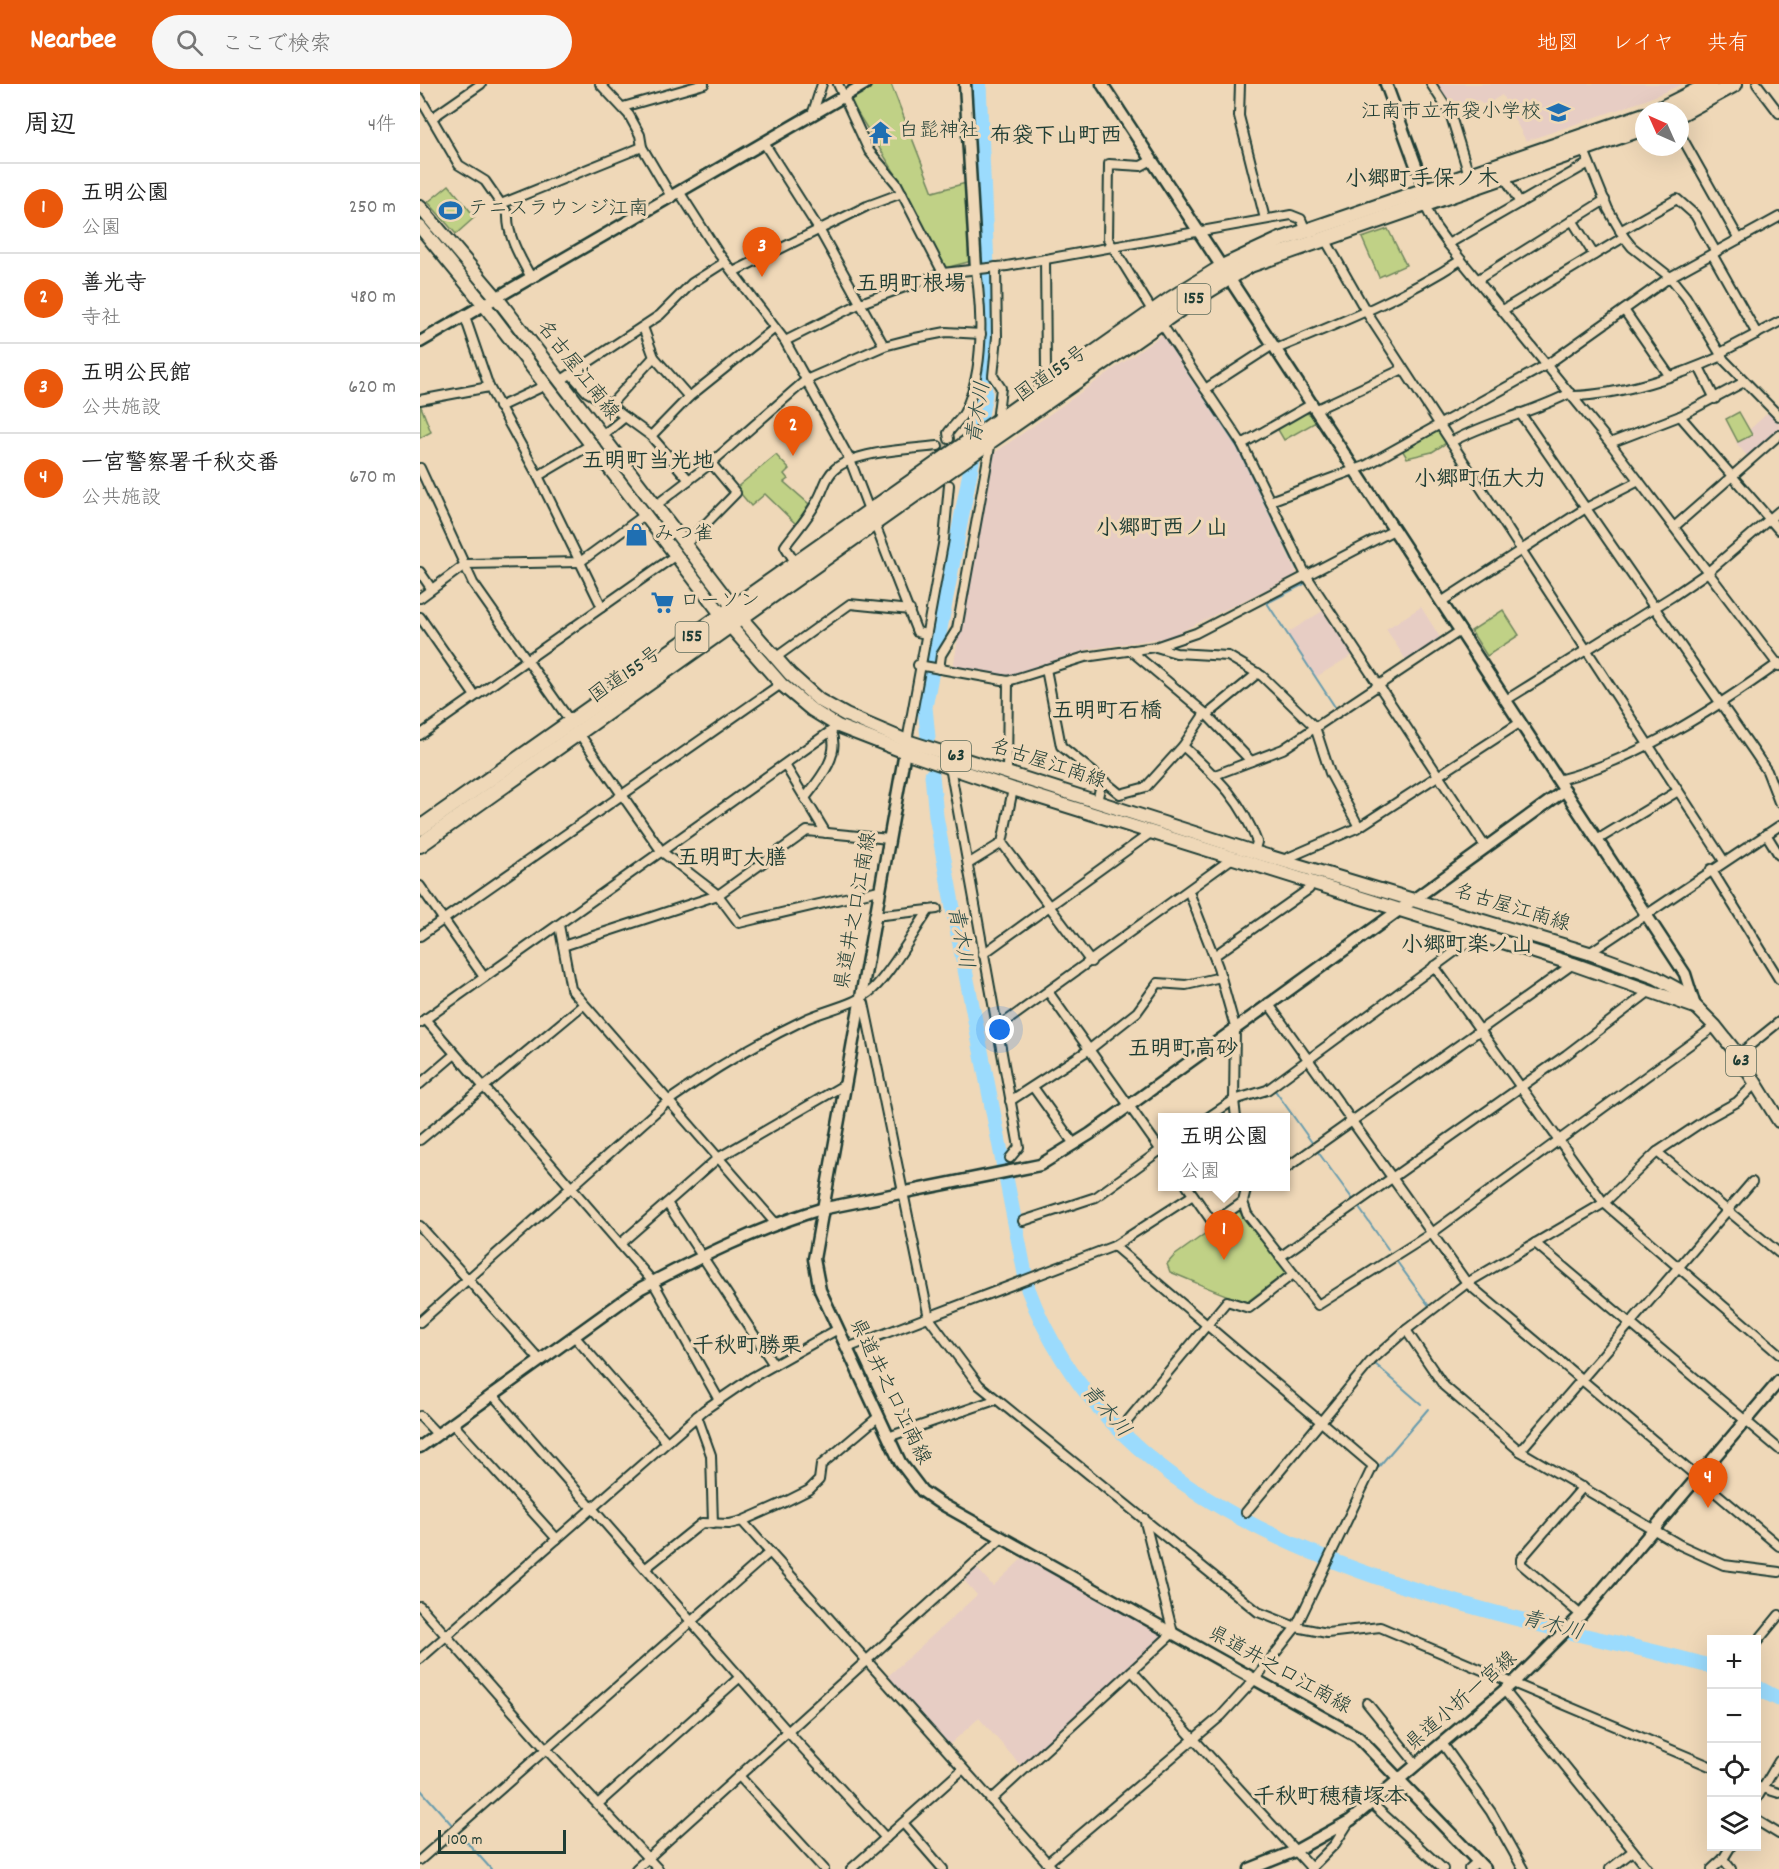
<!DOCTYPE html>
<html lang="ja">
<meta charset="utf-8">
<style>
:root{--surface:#fff;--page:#f6f6f6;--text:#222;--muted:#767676;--line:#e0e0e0;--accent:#ea580c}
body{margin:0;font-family:Dekko,"Klee One",sans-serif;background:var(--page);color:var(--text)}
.controls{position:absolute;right:18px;bottom:18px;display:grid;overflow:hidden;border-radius:0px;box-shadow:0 6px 24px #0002}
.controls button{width:54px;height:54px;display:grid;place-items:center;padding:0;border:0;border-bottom:2px solid var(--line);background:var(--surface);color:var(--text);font:30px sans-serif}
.compass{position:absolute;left:1215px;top:18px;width:54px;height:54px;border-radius:50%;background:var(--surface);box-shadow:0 6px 24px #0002;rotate:315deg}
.scale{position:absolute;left:18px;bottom:15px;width:128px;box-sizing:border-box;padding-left:6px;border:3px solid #1f3d34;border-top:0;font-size:16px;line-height:21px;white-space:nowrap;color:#1f3d34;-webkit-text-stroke:4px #efd8b8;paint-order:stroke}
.you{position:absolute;left:580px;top:946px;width:21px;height:21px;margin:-15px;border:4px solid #fff;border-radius:50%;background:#1a73e8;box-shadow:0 0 0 9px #1a73e833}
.badge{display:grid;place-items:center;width:39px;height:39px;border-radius:50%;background:var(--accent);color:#fff;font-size:20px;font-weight:700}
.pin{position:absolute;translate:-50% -50px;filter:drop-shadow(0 2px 3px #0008)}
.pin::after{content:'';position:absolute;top:32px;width:21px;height:18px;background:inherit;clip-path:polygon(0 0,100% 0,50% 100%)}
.popup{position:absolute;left:738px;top:1029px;width:132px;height:78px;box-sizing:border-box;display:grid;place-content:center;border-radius:0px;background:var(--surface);filter:drop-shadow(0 2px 4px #0005);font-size:20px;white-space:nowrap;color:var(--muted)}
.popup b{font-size:22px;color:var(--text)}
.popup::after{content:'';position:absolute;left:50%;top:100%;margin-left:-12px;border:12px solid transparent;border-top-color:var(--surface)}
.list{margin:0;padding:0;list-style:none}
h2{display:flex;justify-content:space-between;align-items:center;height:78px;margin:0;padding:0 24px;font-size:26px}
h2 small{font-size:20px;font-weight:400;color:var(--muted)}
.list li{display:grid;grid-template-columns:39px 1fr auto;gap:18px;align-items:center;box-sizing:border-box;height:90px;padding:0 24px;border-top:2px solid var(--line)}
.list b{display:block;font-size:22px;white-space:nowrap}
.list p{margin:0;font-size:20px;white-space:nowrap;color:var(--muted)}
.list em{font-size:20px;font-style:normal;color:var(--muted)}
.icon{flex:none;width:33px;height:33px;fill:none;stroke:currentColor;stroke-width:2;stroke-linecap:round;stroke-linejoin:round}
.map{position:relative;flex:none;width:1359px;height:1785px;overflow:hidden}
header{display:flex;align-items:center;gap:36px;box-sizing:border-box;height:84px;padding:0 30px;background:var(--accent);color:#fff}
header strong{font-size:28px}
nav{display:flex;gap:33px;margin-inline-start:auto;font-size:21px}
.search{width:420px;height:54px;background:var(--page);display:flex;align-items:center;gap:15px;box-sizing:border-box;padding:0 21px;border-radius:33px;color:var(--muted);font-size:22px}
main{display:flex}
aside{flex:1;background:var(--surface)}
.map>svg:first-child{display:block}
</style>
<header>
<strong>Nearbee</strong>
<div class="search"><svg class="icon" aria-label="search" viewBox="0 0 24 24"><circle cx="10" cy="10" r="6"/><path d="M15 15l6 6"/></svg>ここで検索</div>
<nav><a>地図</a><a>レイヤ</a><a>共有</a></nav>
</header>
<main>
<aside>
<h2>周辺<small>4件</small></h2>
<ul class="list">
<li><span class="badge">1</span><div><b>五明公園</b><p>公園</p></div><em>250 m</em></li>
<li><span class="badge">2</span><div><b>善光寺</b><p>寺社</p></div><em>480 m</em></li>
<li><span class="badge">3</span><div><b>五明公民館</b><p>公共施設</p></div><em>620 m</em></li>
<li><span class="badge">4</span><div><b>一宮警察署千秋交番</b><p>公共施設</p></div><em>670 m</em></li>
</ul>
</aside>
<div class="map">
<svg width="1359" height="1785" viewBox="0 0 1359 1785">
<rect width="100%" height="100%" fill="#efd8b8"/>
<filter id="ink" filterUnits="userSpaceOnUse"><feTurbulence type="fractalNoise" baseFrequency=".0167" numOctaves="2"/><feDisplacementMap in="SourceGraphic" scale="12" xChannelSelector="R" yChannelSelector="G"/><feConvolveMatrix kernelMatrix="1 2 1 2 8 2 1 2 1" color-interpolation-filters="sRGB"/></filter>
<g filter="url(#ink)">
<!-- built -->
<g fill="#e7cdc4">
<path d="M1014,0H1263L1223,17L1106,57L1082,11L1064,22L1058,16L1033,32Z"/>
<path d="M742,251L818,365L877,490L750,553L669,565L587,592L533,584L570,372Z"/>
<path d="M1350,327L1359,337V348L1329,374L1316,359L1331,351L1329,346Z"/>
<path d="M1001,523L1021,555L986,576L966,545Z"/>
<path d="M906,525L934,570L896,593L867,549Z"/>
<path d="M605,1472L746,1550L745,1554L602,1683L559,1634L529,1661L467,1593L557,1511L542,1494L555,1482L573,1502Z"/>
</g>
<!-- green -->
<g fill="#c0d186" stroke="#70875d" stroke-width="1.5">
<path d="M452,0H471L513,108L546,99L552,177L525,184L483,102L427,12Z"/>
<path d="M29,101L55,133L36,150L8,118Z"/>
<path d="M968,145L986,181L959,193L942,154Z"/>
<path d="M0,320L11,348L0,354Z"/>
<path d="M1319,328L1332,351L1318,358L1306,335Z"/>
<path d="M883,329L891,330L896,338L864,356L857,344Z"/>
<path d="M1017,344L1028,358L1012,368L987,374L981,364Z"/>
<path d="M356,371L369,385L364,390L368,395L364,398L389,420L376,440L345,410L331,422L316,404Z"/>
<path d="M1083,526L1099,551L1067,572L1051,547Z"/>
<path d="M818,1126L867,1188L827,1218C801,1211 776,1198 750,1188L747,1180L754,1172Z"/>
</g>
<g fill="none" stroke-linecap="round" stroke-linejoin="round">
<!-- stream -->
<g stroke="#699cad" stroke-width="2">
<path d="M744,252L818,364L877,485"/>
<path d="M884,500L847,519L915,623"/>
<path d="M856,1004L854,1005L893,1060"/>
<path d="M898,1068L934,1117"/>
<path d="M939,1124L968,1165"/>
<path d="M952,1270L1009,1222L975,1175"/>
<path d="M954,1279L1001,1320"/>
<path d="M939,1419L955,1387L1008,1325"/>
<path d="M0,1705L33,1742"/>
<path d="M38,1748L71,1785"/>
</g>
<!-- river -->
<g stroke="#9bdbfd" stroke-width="15">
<path d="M508,653L505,623L565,310L564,293L570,251L559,0"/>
<path d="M512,691L516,732L535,835L608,1205C689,1421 926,1491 1129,1543C1183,1557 1238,1567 1292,1583"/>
<path d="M1336,1603L1359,1615"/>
</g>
<!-- street-tunnel -->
<path stroke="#c5b99e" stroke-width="8" stroke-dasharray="8 4" stroke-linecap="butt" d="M518,362H529"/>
<defs>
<g id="street">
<path d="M180,0L209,31L220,51L222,63L252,114"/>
<path d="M418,0L449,67L477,100L523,189"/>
<path d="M820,0L819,32L845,135"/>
<path d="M1011,0L1030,29L1049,91"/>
<path d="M1337,0L1359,29"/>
<path d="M0,14L39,81L65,97L88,130C87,153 101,175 112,195"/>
<path d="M203,23L284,0"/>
<path d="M393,28L402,0"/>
<path d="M12,34L61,0"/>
<path d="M1260,50L1319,155"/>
<path d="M344,59L400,147L464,262"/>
<path d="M1164,66L1188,125L1204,153L1212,163L1250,193L1266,213L1304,276L1359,332"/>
<path d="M732,76L721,82L689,80L688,155L733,228"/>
<path d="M1084,92L1100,119"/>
<path d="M260,109L299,170L365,257L430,376L449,426"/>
<path d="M1004,119L1015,142L1028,160L1190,359L1359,582"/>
<path d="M81,120L222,63"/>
<path d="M1152,136L1174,171"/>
<path d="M1200,147L1257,115L1275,131L1296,168"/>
<path d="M905,155L947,229L1304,777"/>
<path d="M1028,160L1169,79"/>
<path d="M1292,170L1337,250"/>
<path d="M625,175L626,287L632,299"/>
<path d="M576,183L577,253L573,292L581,304L577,337"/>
<path d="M313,188L447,122L482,109"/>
<path d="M1057,196L1185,116"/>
<path d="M1083,226L1204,153"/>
<path d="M1204,226L1249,291"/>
<path d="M45,233L69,303L118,392L182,523"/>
<path d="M741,239L822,360L886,491L1066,764"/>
<path d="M365,257L441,219L523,189L587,182L871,131L881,135L886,147"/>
<path d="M856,265C920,239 983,214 1041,176"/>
<path d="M1300,269L1359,238"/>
<path d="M234,273L269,313"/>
<path d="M1279,283L1295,315"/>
<path d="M151,290L167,308L190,321L234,273L223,243"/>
<path d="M140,297L240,231L272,199L305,178"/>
<path d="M785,305L853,261"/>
<path d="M1153,312C1200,311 1259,292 1302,272"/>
<path d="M0,316L69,303"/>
<path d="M79,323L126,301"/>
<path d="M895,326L983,285"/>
<path d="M1100,329L1335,669L1347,687L1359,718"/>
<path d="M1260,332L1359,446"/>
<path d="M205,333L231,352L269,396"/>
<path d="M182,352L205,333L190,321"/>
<path d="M231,352L269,313L355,244"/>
<path d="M529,355L528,349C533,342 542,334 545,327C565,283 562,231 556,185"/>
<path d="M1031,358C1069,337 1112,329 1150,309"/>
<path d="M1190,359L1260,332L1324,298"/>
<path d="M822,360L892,320"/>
<path d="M0,384L53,499L150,637"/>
<path d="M118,392L172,360"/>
<path d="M850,417L945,382L1128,280L1250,193L1359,133"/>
<path d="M235,422L291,379L386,296L464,262L495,254L526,248L561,250"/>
<path d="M454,438L497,548L506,550"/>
<path d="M1254,443L1359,351"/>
<path d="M265,461L316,409L291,379"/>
<path d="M375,478L365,462C376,447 389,433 397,417C404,406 405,393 415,385C435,367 492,365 518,362"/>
<path d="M0,488L11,504"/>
<path d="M0,514L46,480L160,478L226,430"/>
<path d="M1021,518L1166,424L1219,397"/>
<path d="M0,533L55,612"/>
<path d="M736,563L756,569L808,572L842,592L895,643L910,689L939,743"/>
<path d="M710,566L785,629L831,677"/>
<path d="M355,574L430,520L490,526"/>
<path d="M498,581L588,597L665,573L735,563L776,549L974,446"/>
<path d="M519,585L521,571L537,545L571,357"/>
<path d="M626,585L641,662L700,710L726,703L763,662L785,629"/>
<path d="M1086,616L1253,512L1288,488L1359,427"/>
<path d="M787,631L838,589"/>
<path d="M158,648L242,768L298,811L319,839L459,806"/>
<path d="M0,651L256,471"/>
<path d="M487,657L524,455L529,401"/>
<path d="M763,662C796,693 820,713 837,758L834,768"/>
<path d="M365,681L406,749"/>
<path d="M530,683L599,1063L590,1074"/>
<path d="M587,689L588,597"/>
<path d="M795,691L863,665L1040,547"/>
<path d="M1138,696C1217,676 1293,626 1359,579"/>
<path d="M385,714C399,696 421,671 411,648"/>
<path d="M677,718L682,695"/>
<path d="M1346,750L1359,771"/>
<path d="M1177,756L1258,707"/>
<path d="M582,759L671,878"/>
<path d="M863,776L939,743L1101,638"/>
<path d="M548,780L582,759L593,705"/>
<path d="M1291,785L1359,895"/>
<path d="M0,802L64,893"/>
<path d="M769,808L798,883L815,943L814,1016L816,1034"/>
<path d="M454,832L509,826"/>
<path d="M139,841L151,905L357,1141"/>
<path d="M0,852L361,600"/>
<path d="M143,862L298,811L387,747L469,755"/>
<path d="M1169,869L1359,742"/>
<path d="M563,870L732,748"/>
<path d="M794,872L889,805L890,798"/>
<path d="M1014,882L1184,1119L1359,1270"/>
<path d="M629,909L742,1068"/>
<path d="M440,915L444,919L509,1234L559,1301L838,1528L876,1543L907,1549L960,1543L1292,1683"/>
<path d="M848,919L1047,1199L1359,1462"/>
<path d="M5,935L233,1198L299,1316"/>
<path d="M0,939L418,642"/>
<path d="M577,944L814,773"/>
<path d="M1318,971L1359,938"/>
<path d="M0,1000L35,970"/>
<path d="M613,1003L654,1060"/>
<path d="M590,1017L670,965L717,928L738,899L766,901L801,893"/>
<path d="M787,1034L814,1016L847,1006L1056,852"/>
<path d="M0,1056L163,921"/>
<path d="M1237,1068L1359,1169"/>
<path d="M866,1084L1153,880"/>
<path d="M767,1102L793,1139L823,1118"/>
<path d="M827,1102L823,1118L827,1130L898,1221L1012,1149L1295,942"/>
<path d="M247,1119L354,1281"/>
<path d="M603,1137L676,1113L742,1065"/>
<path d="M0,1142L120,1276"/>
<path d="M1115,1159L1359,1365"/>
<path d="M200,1160L298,1074L424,1001"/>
<path d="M694,1162L773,1111"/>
<path d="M860,1173L1146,971L1230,907"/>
<path d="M0,1238L248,1017C292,986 338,958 386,935C408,925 436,921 453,905C470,890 495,846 509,826L517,825"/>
<path d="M986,1246L1024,1302L1100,1367L1260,1461L1304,1481L1359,1488"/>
<path d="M154,1252L246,1357"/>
<path d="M427,1264L694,1162L953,1382L876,1543L835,1595L801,1632L627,1779"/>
<path d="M72,1310L368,1648L466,1754"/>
<path d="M0,1332L17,1350"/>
<path d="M277,1332L291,1371L293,1440"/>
<path d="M32,1339L137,1455"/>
<path d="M704,1341L807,1217L829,1224L873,1190"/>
<path d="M468,1353L575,1316"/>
<path d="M1100,1367L1332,1098"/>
<path d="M826,1428L952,1276L986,1246L1047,1199L1184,1119L1237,1068L1288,1034L1317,1018L1335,1000"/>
<path d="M322,1437L633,1785"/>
<path d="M226,1484L282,1439L309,1440L322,1437L365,1418L389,1406L399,1396L401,1381L458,1333"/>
<path d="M0,1522L126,1665L238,1785"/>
<path d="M1161,1531L1101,1480V1475L1163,1403"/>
<path d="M1336,1559L1359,1531"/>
<path d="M0,1575L284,1326L331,1294L418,1245"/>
<path d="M712,1587L892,1785"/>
<path d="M1084,1606L1228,1785"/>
<path d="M947,1619L997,1681"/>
<path d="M1022,1659L1071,1728L1103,1785"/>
<path d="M320,1693L404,1785"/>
<path d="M1336,1702L1359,1709"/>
<path d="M571,1716L753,1549L724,1434"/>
<path d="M1336,1716L1359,1677"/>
<path d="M951,1719L1023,1785"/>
<path d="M178,1720L320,1593"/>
<path d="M1336,1736L1359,1750"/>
<path d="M483,1739L523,1785"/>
<path d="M1303,1775L1311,1785"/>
<path d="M0,1776L350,1468"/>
<path d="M216,1785L582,1454"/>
<path d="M431,1785L543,1685"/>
<path d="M890,1785L915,1760L929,1738"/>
<path d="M1049,1785L1058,1777"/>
<path d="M1190,1785L1213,1767"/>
<path d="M1292,1785L1303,1775L1311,1762"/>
</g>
<g id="secondary">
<path d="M545,0L556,185"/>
<path d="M682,0L1265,890L1275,922"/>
<path d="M966,0L1005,106V113"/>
<path d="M0,258L445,0"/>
<path d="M486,662L394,1175L400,1206L480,1378L502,1407L518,1418L938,1653L1065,1785"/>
<path d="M0,1363L221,1204C278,1174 340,1143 401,1125L620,1081L670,1050L1145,706"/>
<path d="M830,1785L875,1767L931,1736L1094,1598L1161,1531L1359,1297"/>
</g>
<g id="primary">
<path d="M0,123L77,214L322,535L370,590L399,616L426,631L487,657L834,768L1169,869L1235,893L1259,906L1295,942L1318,971L1359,1037"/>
<path d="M0,143L65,222L311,543L361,600L392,626L418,642L485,668L593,705L1153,880L1275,923"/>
</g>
<g id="highway">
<path d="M1236,27L1290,0"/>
<path d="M1260,30L1315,0"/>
<path d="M0,744L751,215L802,183L860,156L1224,31"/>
<path d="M0,761L569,358L773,216L830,181L1224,44"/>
</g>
</defs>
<!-- street casing -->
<use href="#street" stroke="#1f3d34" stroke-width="12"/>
<!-- secondary casing -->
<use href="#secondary" stroke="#1f3d34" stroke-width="15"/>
<!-- primary casing -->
<use href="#primary" stroke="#1f3d34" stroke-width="16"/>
<!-- highway casing -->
<use href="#highway" stroke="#1f3d34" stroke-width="18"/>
<!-- street -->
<use href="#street" stroke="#efd8b8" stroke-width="8"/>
<!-- secondary -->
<use href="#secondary" stroke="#efd8b8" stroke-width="10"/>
<!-- primary -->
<use href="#primary" stroke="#efd8b8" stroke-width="12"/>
<!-- highway -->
<use href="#highway" stroke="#efd8b8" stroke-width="14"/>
</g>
</g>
<!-- icons -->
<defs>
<symbol id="school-bare" viewBox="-9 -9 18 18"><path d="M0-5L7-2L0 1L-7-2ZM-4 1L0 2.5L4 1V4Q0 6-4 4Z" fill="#1f6fb2" stroke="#efd8b8" stroke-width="2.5" paint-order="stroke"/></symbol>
<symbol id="temple-bare" viewBox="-9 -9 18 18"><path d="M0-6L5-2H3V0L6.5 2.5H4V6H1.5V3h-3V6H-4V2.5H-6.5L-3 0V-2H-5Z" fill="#1f6fb2" stroke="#efd8b8" stroke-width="2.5" paint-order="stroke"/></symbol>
<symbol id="stadium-bare" viewBox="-9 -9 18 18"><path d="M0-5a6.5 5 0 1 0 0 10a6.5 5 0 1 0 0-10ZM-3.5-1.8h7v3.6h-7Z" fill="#1f6fb2" stroke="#efd8b8" stroke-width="2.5" paint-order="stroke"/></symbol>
<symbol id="shop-bare" viewBox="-9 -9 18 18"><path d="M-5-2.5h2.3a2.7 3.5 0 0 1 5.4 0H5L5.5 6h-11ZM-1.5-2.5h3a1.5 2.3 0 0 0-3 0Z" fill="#1f6fb2" stroke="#efd8b8" stroke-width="2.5" paint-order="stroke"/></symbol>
<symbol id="supermarket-bare" viewBox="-9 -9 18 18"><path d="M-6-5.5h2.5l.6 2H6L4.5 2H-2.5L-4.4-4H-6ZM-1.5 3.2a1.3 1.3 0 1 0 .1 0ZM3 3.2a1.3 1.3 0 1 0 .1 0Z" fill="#1f6fb2" stroke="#efd8b8" stroke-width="2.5" paint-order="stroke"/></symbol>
</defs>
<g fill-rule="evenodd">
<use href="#school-bare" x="1122" y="12" width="33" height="33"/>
<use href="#temple-bare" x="444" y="32" width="33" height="33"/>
<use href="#stadium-bare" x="14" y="110" width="33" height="33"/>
<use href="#shop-bare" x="200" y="434" width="33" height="33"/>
<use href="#supermarket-bare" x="226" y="502" width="33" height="33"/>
</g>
<g text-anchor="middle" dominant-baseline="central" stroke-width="6" stroke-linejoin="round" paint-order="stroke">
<!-- shield labels -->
<g fill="#efd8b8" stroke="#5d6c5c" stroke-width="1.5">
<rect x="757.5" y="200" width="33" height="30" rx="4.5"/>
<rect x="255.5" y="538" width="33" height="30" rx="4.5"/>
<rect x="521" y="657" width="30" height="30" rx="4.5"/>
<rect x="1306" y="962" width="30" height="30" rx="4.5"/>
</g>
<g font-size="18" font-weight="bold" fill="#1f3d34">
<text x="774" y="215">155</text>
<text x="272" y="553">155</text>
<text x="536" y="672">63</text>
<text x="1321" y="977">63</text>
</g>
<!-- poi labels -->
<g font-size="20" fill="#1f3d34" stroke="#efd8b8" text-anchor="start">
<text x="1121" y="29" text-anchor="end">江南市立布袋小学校</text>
<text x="479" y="48">白髭神社</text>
<text x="48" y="126">テニスラウンジ江南</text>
<text x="234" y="451">みつ雀</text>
<text x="260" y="518">ローソン</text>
</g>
<!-- street labels -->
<g font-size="20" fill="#1f3d34" stroke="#efd8b8">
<text transform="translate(157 287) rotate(52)">名古屋江南線</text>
<text transform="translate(632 291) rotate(-35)">国道155号</text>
<text transform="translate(206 592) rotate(-35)">国道155号</text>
<text transform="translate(628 681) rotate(18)">名古屋江南線</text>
<text transform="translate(1092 825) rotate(17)">名古屋江南線</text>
<text transform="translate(437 827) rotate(-80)">県道井之口江南線</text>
<text transform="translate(469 1308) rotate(64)">県道井之口江南線</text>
<text transform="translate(859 1587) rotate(29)">県道井之口江南線</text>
<text transform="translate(1042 1618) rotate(-41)">県道小折一宮線</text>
</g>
<!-- water labels -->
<g font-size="21" font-style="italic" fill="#2b4d48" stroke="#efd8b8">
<text transform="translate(560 329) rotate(-81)">青木川</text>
<text transform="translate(539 854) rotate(79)">青木川</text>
<text transform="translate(685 1328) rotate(49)">青木川</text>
<text transform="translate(1132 1543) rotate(15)">青木川</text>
</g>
<!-- quarter labels -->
<g font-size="22" font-weight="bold" fill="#1f3d34" stroke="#efd8b8">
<text x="636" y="53">布袋下山町西</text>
<text x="1002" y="96">小郷町手保ノ木</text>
<text x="491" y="201">五明町根場</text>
<text x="228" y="378">五明町当光地</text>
<text x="1060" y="396">小郷町伍大力</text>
<text x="742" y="445">小郷町西ノ山</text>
<text x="687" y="628">五明町石橋</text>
<text x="312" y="775">五明町大膳</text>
<text x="1047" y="862">小郷町楽ノ山</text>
<text x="763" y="966">五明町高砂</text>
<text x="327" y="1263">千秋町勝栗</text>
<text x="910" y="1714">千秋町穂積塚本</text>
</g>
</g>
</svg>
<div class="controls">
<button>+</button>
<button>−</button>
<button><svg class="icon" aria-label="locate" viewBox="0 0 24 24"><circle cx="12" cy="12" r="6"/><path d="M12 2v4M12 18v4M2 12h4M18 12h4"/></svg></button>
<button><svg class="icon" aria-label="layers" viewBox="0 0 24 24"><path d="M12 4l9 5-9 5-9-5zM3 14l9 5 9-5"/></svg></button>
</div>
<svg class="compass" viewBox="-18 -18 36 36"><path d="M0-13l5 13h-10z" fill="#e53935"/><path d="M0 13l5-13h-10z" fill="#767676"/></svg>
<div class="scale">100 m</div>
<div class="you"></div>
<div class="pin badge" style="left:804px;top:1176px">1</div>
<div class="popup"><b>五明公園</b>公園</div>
<div class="pin badge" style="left:373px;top:372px">2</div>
<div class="pin badge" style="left:342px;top:193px">3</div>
<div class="pin badge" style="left:1288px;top:1424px">4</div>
</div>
</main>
